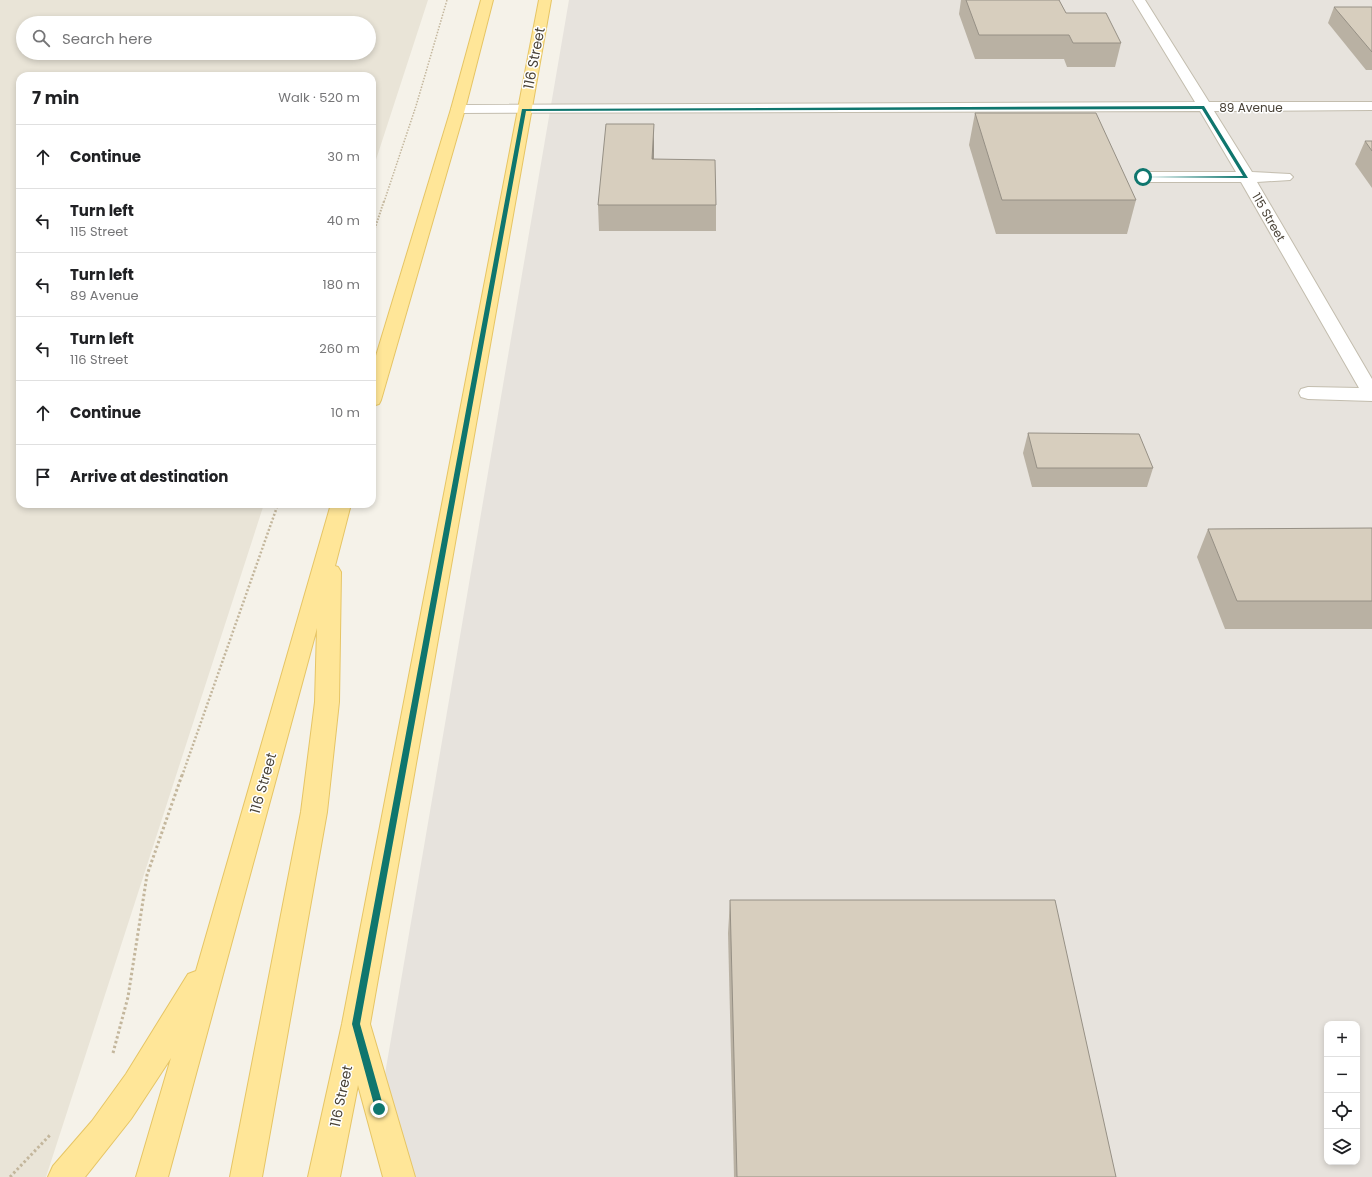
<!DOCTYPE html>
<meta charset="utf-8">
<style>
:root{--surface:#fff;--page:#f6f6f6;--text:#202124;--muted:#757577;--line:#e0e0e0}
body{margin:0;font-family:Poppins,sans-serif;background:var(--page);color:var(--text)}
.controls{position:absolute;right:12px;bottom:12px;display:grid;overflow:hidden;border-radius:8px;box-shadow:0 2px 6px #0003}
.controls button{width:36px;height:36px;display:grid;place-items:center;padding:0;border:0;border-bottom:1px solid var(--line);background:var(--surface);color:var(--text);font:20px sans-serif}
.stop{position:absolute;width:12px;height:12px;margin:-9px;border:3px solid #0f766e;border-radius:50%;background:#fff}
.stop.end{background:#0f766e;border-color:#fff;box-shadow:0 1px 4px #0008}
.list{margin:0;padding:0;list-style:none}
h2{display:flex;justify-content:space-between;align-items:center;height:52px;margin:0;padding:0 16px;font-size:17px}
h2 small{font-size:13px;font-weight:400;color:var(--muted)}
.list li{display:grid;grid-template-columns:26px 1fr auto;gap:12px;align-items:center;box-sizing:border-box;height:64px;padding:0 16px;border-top:1px solid var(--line)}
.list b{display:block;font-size:15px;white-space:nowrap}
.list p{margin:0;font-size:13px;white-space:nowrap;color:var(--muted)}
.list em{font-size:13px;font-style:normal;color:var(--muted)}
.icon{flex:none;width:22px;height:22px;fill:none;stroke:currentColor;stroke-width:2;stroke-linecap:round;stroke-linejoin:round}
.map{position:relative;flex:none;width:1372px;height:1177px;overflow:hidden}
.search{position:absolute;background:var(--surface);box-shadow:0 2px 6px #0003;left:16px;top:16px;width:360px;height:44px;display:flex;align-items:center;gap:10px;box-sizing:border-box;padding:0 14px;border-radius:22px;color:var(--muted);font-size:15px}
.panel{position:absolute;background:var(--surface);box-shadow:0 2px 6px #0003;left:16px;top:72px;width:360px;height:436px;border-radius:12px}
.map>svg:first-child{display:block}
</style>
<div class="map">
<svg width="1372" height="1177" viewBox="0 0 1372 1177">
<rect width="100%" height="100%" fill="#f5f2e9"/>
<!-- residential -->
<path fill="#e9e4d7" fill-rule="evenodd" d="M0,0H428L372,172V76H20V504H264L46,1177H0ZM23,23H369V53H23Z"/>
<!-- industrial -->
<path fill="#e7e3dd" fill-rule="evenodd" d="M569,0H1372V1177H399L379,1109ZM1327,1024H1357V1162H1327Z"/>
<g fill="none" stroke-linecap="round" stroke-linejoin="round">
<defs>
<path id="minor" d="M1133,0H1145L1209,102H1372V110L1214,111L1252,172L1290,174L1293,177L1290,180L1257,182L1372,379V401L1308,399L1301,397L1299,393L1301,389L1308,387L1359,388L1241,182H1143L1138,180L1135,177L1138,174L1143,172H1236L1200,111L458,113L453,112L451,109L453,106L458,105L1195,102Z"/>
<g id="major">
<path d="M481,0H493L465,109L381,400L379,404L372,406V369L451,109Z"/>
<path d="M539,0H551L370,1024L415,1177H383L358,1085L340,1177H308L342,1024Z"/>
<path d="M331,504H351L335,566L338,567L341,572L339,702L327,812L262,1177H230L301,812L315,702L317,628L168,1177H136L171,1058L131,1119L85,1177H48L53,1166L92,1121L126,1074L188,974L196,971Z"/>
</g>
</defs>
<!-- minor casing -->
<use href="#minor" stroke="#c3bdae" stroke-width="2"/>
<!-- major casing -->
<use href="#major" stroke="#e6c565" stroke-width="2"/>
<!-- path-far3 -->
<path stroke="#c3b69c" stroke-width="1.5" stroke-dasharray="1.5 1.5" stroke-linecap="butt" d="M384,202L416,106L447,0"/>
<!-- path-far2 -->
<path stroke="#c3b69c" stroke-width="2" stroke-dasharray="1.5 1.5" stroke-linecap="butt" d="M372,237L384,201"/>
<!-- path-far1 -->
<path stroke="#c3b69c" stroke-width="2.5" stroke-dasharray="2 2" stroke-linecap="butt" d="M182,776L278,504"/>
<!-- path -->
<g stroke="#c3b69c" stroke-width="3" stroke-dasharray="2.5 2.5" stroke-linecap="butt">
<path d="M113,1053L128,997L147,875L182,775"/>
<path d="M10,1177L50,1135"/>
</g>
<!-- minor -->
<use href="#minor" fill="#fff" fill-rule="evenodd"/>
<!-- major -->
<use href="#major" fill="#ffe698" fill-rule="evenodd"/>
</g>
<!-- wall -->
<g fill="#b9b1a3">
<path d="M961,0H1059L1066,13L1121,43L1115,67H1067L1064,59H975L959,14Z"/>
<path d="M1334,7H1372V70H1366L1328,23Z"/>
<path d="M975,113L1136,200L1127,234H996L969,145Z"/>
<path d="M1365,141H1372V188L1355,164Z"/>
<path d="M654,150V159L716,205V231H599L598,205Z"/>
<path d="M1028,433L1153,468L1147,487H1032L1023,453Z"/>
<path d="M1372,528V629H1225L1197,557L1208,529Z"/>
<path d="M730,900L1116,1177H734L728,933Z"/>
</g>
<!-- shaded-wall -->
<path fill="#969085" d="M654,124V150L653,185L652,159Z"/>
<!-- building -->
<g fill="#d7cebe" stroke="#969085">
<path d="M966,0H1059L1066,13H1106L1121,43H1073L1069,35H979Z"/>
<path d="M1334,7H1372V52Z"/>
<path d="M975,113H1096L1136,200H1002Z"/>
<path d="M606,124H654L652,159L715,160L716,205H598Z"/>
<path d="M1365,141H1372V151Z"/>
<path d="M1028,433L1139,434L1153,468H1037Z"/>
<path d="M1372,528V601H1237L1208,529Z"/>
<path d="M730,900H1055L1116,1177H737Z"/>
</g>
<!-- route -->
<path fill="#0f766e" d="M1204,106L1248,178L1141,177L1243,176L1202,109L526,111L360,1024L384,1109L379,1114L376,1112L352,1024L522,109Z"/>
<g text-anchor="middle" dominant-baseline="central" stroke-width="3" stroke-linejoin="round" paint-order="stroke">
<!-- far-street labels -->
<g font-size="12" fill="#494237" stroke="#fff">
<text x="1251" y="107">89 Avenue</text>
<text transform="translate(1269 217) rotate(60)">115 Street</text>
</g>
<!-- street labels -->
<g font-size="14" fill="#494237" stroke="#fff">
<text transform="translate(534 58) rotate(-79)">116 Street</text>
<text transform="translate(263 783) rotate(-74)">116 Street</text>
<text transform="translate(341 1096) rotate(-78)">116 Street</text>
</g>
</g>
</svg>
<div class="controls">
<button>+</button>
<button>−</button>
<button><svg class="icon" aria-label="locate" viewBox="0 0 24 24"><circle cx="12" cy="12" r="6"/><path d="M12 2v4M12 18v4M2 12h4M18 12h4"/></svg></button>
<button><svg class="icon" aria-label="layers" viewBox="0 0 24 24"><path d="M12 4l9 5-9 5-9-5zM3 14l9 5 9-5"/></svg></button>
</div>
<div class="stop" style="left:1143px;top:177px"></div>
<div class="stop end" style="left:379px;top:1109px"></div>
<div class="search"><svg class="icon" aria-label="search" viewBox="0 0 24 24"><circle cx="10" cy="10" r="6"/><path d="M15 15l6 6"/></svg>Search here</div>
<section class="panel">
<h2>7 min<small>Walk · 520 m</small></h2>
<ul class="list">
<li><svg class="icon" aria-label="ahead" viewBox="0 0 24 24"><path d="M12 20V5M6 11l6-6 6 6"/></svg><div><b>Continue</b></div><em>30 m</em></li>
<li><svg class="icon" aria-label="left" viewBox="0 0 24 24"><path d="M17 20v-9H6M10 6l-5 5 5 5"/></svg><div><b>Turn left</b><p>115 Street</p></div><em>40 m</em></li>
<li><svg class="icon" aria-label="left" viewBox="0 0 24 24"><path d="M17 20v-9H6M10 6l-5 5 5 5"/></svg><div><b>Turn left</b><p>89 Avenue</p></div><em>180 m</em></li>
<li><svg class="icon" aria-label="left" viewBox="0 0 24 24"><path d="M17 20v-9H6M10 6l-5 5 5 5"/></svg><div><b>Turn left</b><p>116 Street</p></div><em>260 m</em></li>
<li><svg class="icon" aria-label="ahead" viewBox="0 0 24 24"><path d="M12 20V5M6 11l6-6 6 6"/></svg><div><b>Continue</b></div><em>10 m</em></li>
<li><svg class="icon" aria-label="arrive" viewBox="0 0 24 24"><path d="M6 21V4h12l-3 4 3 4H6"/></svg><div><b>Arrive at destination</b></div></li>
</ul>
</section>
</div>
